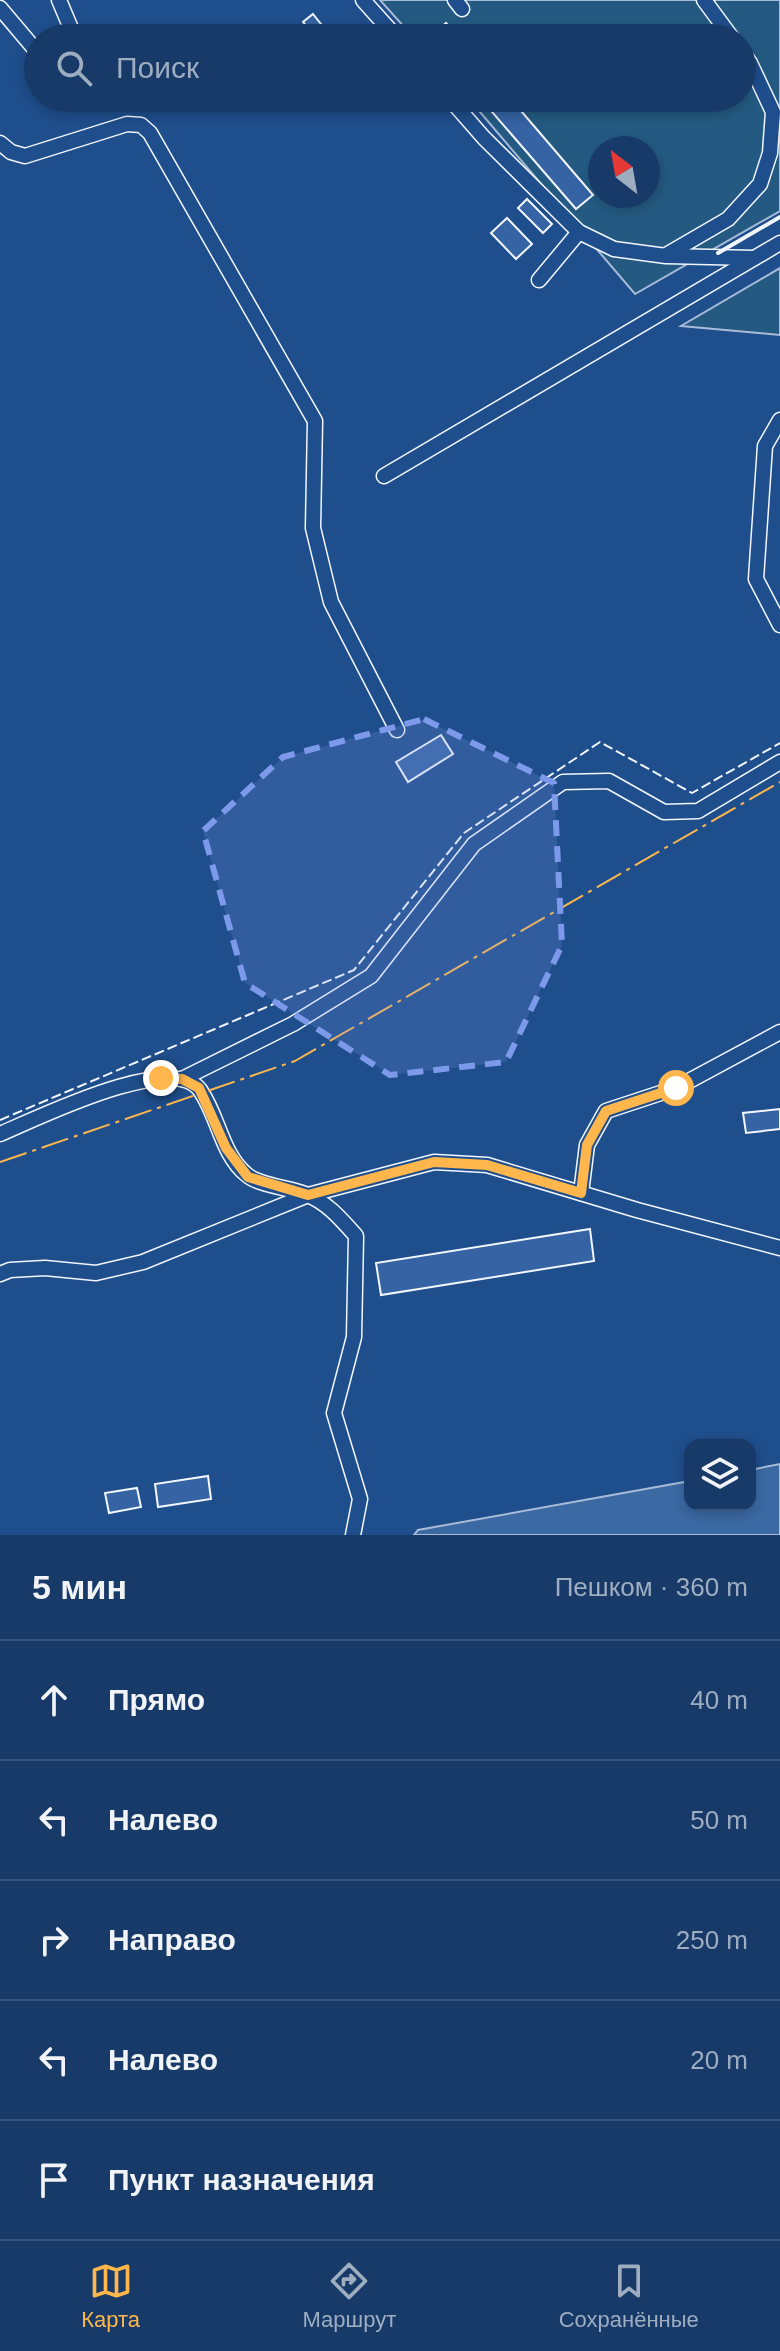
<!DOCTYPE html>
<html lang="ru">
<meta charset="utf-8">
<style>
:root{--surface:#173a69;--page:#20416f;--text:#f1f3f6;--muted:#9eadc0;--line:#36547d;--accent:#ffb74d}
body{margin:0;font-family:Helvetica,sans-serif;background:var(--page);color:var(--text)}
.controls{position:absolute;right:24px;bottom:24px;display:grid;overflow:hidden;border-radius:16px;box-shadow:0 4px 12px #0003}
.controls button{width:72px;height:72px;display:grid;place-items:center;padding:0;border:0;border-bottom:2px solid var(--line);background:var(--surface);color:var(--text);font:40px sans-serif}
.compass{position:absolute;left:588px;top:136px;width:72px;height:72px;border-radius:50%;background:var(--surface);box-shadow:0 4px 12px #0003;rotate:329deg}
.stop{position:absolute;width:24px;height:24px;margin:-18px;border:6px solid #ffb74d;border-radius:50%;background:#fff}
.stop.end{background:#ffb74d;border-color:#fff;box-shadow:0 2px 8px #0008}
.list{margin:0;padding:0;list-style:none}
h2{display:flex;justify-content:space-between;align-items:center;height:104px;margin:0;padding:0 32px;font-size:34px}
h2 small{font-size:26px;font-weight:400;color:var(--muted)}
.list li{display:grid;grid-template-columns:52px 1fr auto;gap:24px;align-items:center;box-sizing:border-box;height:120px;padding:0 32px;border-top:2px solid var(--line)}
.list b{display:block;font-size:30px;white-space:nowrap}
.list em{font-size:26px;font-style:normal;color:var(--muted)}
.icon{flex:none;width:44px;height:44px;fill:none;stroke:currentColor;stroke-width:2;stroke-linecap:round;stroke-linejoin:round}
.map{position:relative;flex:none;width:780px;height:1535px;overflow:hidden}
.search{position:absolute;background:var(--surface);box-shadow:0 4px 12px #0003;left:24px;right:24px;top:24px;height:88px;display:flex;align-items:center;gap:20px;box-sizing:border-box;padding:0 28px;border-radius:44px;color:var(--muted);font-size:30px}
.sheet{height:704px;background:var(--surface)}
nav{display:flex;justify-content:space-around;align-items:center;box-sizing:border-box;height:112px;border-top:2px solid var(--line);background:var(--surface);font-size:22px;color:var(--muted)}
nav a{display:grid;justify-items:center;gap:4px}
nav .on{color:var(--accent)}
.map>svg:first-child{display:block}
</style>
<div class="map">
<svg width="780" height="1535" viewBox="0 0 780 1535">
<rect width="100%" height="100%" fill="#1f4e8c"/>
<!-- green -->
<g fill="#245a82" stroke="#a8bbd7" stroke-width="2" fill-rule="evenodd">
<path d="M380,0H780V211L635,294L468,98H742V38H414ZM600,148H648V196H600Z"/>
<path d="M780,268V335L681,326Z"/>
</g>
<!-- water -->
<path fill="#3b69a3" stroke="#a8bbd7" stroke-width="2" d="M780,1464V1535H414L418,1530L690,1481V1505H750V1470Z"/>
<!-- building -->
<g fill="#3563a3" stroke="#f2f6ff" stroke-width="2">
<path d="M313,14L332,38H316L303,22Z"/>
<path d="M446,23L459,38H429Z"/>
<path d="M480,98H510L593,195L576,209Z"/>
<path d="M527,199L552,224L543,233L518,208Z"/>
<path d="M507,218L532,244L516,259L491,233Z"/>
<path d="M441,735L453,754L408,782L396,762Z"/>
<path d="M780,1109V1129L746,1133L743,1113Z"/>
<path d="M590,1229L594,1261L381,1295L376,1263Z"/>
<path d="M208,1476L211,1499L158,1507L155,1484Z"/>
<path d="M137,1488L141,1507L109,1513L105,1493Z"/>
</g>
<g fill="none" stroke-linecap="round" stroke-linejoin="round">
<defs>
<g id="minor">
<path d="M59,0L75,38"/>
<path d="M363,0L397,38"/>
<path d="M455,0L462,9"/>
<path d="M704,0L732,38"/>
<path d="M0,8L38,53"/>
<path d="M449,98L484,138L579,232L614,249L666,256L754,258"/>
<path d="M0,143L11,152L25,156L127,124L141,125L150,133L315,421L313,528L331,602L397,730"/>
<path d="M666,255L728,219L760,184L770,153L773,112L750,63L742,52"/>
<path d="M539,280L579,232"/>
<path d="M780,420L765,446L756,579L780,625"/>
<path d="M384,476L780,243"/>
<path d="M182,1079L293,1024L371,976L474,844L563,782L609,781L664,812L698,811L780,762"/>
<path d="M0,1134C36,1119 172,1051 200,1090C219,1117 221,1154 247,1175C258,1185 290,1188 305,1194C327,1202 341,1219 356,1236L354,1337L334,1413L360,1499L353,1535"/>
<path d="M581,1193L587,1145L606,1111L676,1088L780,1032"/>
<path d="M0,1274L10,1270L45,1268L96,1273L143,1262L308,1195L434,1162L487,1165L637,1210L780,1248"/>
</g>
</defs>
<!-- minor casing -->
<use href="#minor" stroke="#f2f6ff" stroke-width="17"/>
<!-- minor -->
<use href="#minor" stroke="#1f4e8c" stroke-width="14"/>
<!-- fence -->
<path stroke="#f2f6ff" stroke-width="2" stroke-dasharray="10 4" stroke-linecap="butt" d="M0,1120L354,970L464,833L600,742L692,793L780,743"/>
<!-- wall -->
<path stroke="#f2f6ff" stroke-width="4" d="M718,253L780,217"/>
<!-- power -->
<path stroke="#ffb74d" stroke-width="2" stroke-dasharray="28 6 4 6" stroke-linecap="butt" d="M0,1162L295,1061L780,782"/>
</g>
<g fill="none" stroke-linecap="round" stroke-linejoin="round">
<!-- route -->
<path stroke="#ffb74d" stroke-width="10" d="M161,1078L182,1079L199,1088L226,1148L248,1177L308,1195L434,1162L487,1165L581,1193L587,1145L606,1111L676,1088"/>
</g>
<!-- marked area -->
<path fill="#7d9aea" fill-opacity="0.2" stroke="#7d9aea" stroke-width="6" stroke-dasharray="16 10" stroke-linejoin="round" d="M424,719L554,783L562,945L506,1062L390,1075L245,983L203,831L283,757Z"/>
</svg>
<div class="controls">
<button><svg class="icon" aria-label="layers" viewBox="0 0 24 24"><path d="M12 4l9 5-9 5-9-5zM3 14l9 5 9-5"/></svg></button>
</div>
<svg class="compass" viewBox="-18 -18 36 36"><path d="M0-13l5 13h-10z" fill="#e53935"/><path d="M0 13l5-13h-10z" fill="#9eadc0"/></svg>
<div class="stop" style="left:676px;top:1088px"></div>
<div class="stop end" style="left:161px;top:1078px"></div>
<div class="search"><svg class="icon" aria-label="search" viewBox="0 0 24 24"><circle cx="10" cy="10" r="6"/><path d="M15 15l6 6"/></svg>Поиск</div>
</div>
<section class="sheet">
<h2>5 мин<small>Пешком · 360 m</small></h2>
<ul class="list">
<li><svg class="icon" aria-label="ahead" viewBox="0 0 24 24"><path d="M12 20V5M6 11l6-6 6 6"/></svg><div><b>Прямо</b></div><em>40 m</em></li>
<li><svg class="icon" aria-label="left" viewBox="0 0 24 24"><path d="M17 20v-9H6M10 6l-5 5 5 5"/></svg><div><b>Налево</b></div><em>50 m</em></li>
<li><svg class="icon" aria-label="right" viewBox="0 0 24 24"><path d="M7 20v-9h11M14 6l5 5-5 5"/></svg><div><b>Направо</b></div><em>250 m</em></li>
<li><svg class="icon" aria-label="left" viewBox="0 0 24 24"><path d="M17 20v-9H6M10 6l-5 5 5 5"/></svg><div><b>Налево</b></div><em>20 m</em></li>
<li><svg class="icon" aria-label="arrive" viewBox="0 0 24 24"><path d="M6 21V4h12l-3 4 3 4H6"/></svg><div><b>Пункт назначения</b></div></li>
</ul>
</section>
<nav>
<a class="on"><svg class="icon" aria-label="map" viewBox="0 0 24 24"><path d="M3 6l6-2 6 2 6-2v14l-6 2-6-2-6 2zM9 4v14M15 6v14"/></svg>Карта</a>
<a><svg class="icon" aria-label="directions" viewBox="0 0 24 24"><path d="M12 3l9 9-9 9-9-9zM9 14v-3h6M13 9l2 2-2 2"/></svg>Маршрут</a>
<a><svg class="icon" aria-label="saved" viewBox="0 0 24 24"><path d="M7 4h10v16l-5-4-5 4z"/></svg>Сохранённые</a>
</nav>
